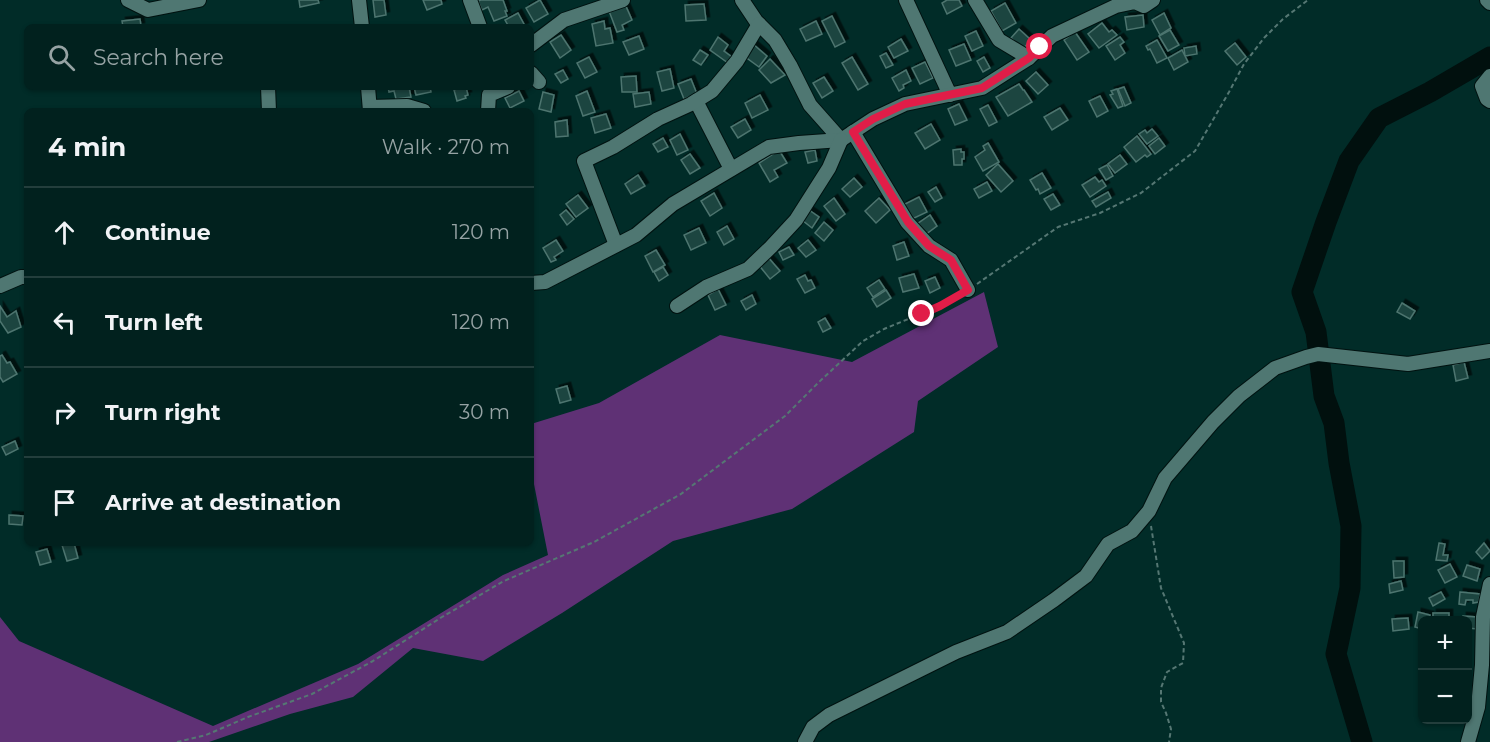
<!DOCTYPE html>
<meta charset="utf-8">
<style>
:root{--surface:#01211e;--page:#0f2e2b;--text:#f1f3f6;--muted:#96a3a4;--line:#233e3c}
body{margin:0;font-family:Montserrat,sans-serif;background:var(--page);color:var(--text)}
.controls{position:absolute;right:18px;bottom:18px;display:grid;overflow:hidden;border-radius:9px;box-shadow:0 2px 4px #0004}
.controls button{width:54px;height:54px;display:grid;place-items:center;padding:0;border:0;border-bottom:2px solid var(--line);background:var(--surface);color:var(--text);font:30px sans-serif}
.stop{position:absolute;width:18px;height:18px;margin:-14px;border:4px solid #e11d48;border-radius:50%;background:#fff}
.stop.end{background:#e11d48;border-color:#fff;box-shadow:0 2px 6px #0008}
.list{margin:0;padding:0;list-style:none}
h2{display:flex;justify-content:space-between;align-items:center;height:78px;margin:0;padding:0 24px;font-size:26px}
h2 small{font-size:20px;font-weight:400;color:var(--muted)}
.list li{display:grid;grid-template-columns:39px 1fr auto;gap:18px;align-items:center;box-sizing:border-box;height:90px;padding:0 24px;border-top:2px solid var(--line)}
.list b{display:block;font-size:22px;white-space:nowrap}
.list em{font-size:20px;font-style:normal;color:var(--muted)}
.icon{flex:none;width:33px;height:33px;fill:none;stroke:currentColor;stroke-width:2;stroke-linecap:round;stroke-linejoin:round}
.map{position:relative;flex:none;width:1490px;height:742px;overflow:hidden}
.search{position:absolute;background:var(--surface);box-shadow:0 2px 4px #0004;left:24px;top:24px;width:510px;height:66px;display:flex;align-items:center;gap:15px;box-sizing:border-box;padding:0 21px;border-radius:9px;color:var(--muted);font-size:22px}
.panel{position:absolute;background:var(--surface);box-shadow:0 2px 4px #0004;left:24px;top:108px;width:510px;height:438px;border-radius:9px}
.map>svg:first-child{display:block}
</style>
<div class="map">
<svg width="1490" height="742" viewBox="0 0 1490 742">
<defs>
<filter id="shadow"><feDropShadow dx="3.5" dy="-3.5" stdDeviation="0" flood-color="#0009"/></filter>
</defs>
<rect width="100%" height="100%" fill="#012c28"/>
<!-- green -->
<path fill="#5f3175" d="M984,292L998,347L918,401L914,432L792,509L673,541L562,613L483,661L413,648L353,697L290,714L209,742H0V617L19,641L213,726L358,664L503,575L548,555L531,469V424L599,403L720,335L852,362Z"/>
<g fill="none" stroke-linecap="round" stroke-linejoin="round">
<!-- river -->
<path stroke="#01100e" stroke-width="21" d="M1362,742L1336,654L1350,588L1351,526L1339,463L1334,423L1324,396L1316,332L1302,292L1326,222L1349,161L1379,118L1430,92L1490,57"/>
</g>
<!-- building -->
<g fill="#1e4541" stroke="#4d756f" stroke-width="1.5" filter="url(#shadow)">
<path d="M299,0H318L319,3L300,7Z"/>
<path d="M373,0H384L386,15L375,17Z"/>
<path d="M423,0H441L442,4L427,10Z"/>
<path d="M481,0H503L507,11H505L507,16L494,21L488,7L482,10L478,1Z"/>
<path d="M540,0L548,14L534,22L526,8Z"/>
<path d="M947,0H959L962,6L947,14L942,3Z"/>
<path d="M1005,3L1016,23L1002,31L991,11Z"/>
<path d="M625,4L632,20L622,25L624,30L617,32L609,11Z"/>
<path d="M704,4L706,20L686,21L685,5Z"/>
<path d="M518,13L525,26L523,27H509L505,20Z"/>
<path d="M1164,13L1171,28L1160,35L1152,20Z"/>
<path d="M1143,15L1144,27L1127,30L1125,17Z"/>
<path d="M832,16L845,42L835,47L822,21Z"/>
<path d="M140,19L141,26L123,27L122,21Z"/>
<path d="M604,21L605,29L610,28L613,43L596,46L592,24Z"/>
<path d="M816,21L822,34L806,41L800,29Z"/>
<path d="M1102,23L1109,32L1112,30L1117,35L1099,48L1088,34Z"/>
<path d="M1019,29L1031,40L1023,49L1011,38Z"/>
<path d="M1170,30L1179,45L1168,51L1159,36Z"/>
<path d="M976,31L983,46L972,51L965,36Z"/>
<path d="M1075,32L1089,52L1077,60L1064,40Z"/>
<path d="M561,35L571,50L560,58L550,42Z"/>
<path d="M639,36L644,49L629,55L623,42Z"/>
<path d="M718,37L728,45L724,51L732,57L728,63L710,50Z"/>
<path d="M1120,37L1124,42L1120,45L1125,53L1115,60L1106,46Z"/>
<path d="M901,39L908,51L894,58L888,47Z"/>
<path d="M1157,40L1167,58L1157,63L1150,49L1148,50L1146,46Z"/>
<path d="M1235,43L1246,57L1237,65L1225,51Z"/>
<path d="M753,44L767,56L759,67L744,56Z"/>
<path d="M964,44L971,60L956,66L949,50Z"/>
<path d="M1196,46L1197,54L1185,56L1184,48Z"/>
<path d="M700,50L708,55L701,65L693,60Z"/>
<path d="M1182,50L1188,62L1174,70L1168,58Z"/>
<path d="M886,53L893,65L886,68L880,56Z"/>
<path d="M589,57L597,72L585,78L577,63Z"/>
<path d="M852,57L868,84L858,90L842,63Z"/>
<path d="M984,57L990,68L983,72L977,61Z"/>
<path d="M770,59L785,75L771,83L759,70Z"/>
<path d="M925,62L933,78L920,84L912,68Z"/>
<path d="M670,69L674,88L662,91L657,72Z"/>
<path d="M563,70L568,79L561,83L555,74Z"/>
<path d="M906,70L911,81L903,85L904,88L899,91L892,78Z"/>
<path d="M1036,72L1048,85L1038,94L1026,81Z"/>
<path d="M636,76L637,92H622L621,77Z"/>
<path d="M824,77L833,91L822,98L813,83Z"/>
<path d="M691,79L697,94L684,99L678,84Z"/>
<path d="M1019,84L1023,90H1024L1032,102L1008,116L996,97Z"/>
<path d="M388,87H409L411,97L396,99L394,91L389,92Z"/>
<path d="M414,87H430L431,92L416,95Z"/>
<path d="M462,87H466L468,95L465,96L466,98L457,101L454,90Z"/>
<path d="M1124,87L1131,103L1125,106L1118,89Z"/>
<path d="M1117,89L1123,106L1118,108L1110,95L1113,94L1111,91Z"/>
<path d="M519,91L524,101L510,108L505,98Z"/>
<path d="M587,91L595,112L583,116L576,96Z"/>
<path d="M543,92L554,95L551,112L539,109Z"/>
<path d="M649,92L651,104L635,107L633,94Z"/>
<path d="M760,95L768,110L752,118L745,103Z"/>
<path d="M1100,96L1108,111L1097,117L1089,101Z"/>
<path d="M959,104L967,120L955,125L948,109Z"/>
<path d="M988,105L997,122L989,126L980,109Z"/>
<path d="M1060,108L1068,120L1052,130L1044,117Z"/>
<path d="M606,114L611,128L595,133L591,118Z"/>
<path d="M745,119L751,130L738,138L731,127Z"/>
<path d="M567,120L568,136L556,137L555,122Z"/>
<path d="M931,124L940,140L925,149L915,133Z"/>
<path d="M1152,129L1158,136L1147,144L1139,134L1145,130L1147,133Z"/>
<path d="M680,134L688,150L677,155L670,140Z"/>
<path d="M1137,136L1151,154L1147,157L1145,155L1136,162L1124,147Z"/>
<path d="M663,138L668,147L658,152L653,144Z"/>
<path d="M1159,138L1165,146L1155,154L1149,146Z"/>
<path d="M988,143L999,162L983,171L975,157L985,150L983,146Z"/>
<path d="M961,149V152H964V159H962V165H954L953,150Z"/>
<path d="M779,150L787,163L774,170L778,177L770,182L759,163Z"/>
<path d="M815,150L817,161L808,163L805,152Z"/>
<path d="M690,154L700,168L690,174L681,160Z"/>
<path d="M1120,155L1127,164L1115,173L1108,164Z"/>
<path d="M998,164L1013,181L1001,192L986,175Z"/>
<path d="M1107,165L1113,176L1106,180L1099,169Z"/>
<path d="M1042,173L1051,188L1040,194L1038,189L1036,190L1030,180Z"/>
<path d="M638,175L645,186L631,194L625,184Z"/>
<path d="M1095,177L1099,182L1102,180L1106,186L1090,197L1082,185Z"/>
<path d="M854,178L862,187L850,197L842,189Z"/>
<path d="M987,182L992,191L979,198L974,189Z"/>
<path d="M936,187L942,198L935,202L928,192Z"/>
<path d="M1108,192L1111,198L1096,207L1092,201Z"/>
<path d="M714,193L722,208L710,216L701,201Z"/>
<path d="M1053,194L1060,205L1051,210L1044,199Z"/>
<path d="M578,195L588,208L576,217L566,204Z"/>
<path d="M919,197L927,212L910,220L903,205Z"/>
<path d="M834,198L845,214L836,221L824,206Z"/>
<path d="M879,198L890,210L876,223L865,211Z"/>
<path d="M566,210L574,219L567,225L560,215Z"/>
<path d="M809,210L819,217L812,228L802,220Z"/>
<path d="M930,215L937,226L925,235L917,224Z"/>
<path d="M824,222L833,230L824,241L815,233Z"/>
<path d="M727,226L734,239L724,245L717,232Z"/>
<path d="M699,228L706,243L691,250L684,235Z"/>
<path d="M556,240L563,251L554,257L556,260L551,262L543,248Z"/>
<path d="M808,240L816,250L806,257L798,248Z"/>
<path d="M904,242L909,256L897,260L893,246Z"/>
<path d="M789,247L794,255L783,260L779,252Z"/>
<path d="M656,250L665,265L653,272L645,256Z"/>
<path d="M767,256L780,271L770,279L758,264Z"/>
<path d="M663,267L668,275L659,281L654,272Z"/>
<path d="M914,274L919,288L903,292L899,278Z"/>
<path d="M805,275L808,281L811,280L815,288L805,293L797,279Z"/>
<path d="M935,277L940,288L930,293L925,281Z"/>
<path d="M879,280L885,289L873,297L867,288Z"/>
<path d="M718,289L726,305L715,310L708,295Z"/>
<path d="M886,290L891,298L877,307L872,299Z"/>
<path d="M752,295L756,304L746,310L741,301Z"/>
<path d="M1402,303L1415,311L1410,319L1397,312Z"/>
<path d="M0,306L7,317L16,311L21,327L8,333L0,321Z"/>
<path d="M825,318L831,328L823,332L818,322Z"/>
<path d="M2,355L7,363L10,362L17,374L3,382L0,377V356Z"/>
<path d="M1464,362L1468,378L1456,381L1453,365Z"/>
<path d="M567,386L571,400L560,403L556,389Z"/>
<path d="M15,441L18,449L6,455L2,447Z"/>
<path d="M9,515L23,516L22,525L9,524Z"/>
<path d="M70,543H74L78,558L67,561L62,545Z"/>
<path d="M1439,543L1445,544L1443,555H1448L1447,561L1436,560Z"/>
<path d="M1484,543L1490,551L1482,559L1476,552Z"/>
<path d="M47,549L51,562L40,565L36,552Z"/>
<path d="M1393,561H1404V577L1394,578Z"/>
<path d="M1450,564L1457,577L1445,583L1438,570Z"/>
<path d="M1467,565L1480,569L1477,581L1463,576Z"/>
<path d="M1401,581L1403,590L1390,593L1389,584Z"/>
<path d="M1441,592L1445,599L1433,606L1429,598Z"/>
<path d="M1460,592L1480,594L1479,602L1473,603V600H1466L1465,605L1459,604Z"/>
<path d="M1418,612L1430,615L1429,620H1422V629L1415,627Z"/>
<rect x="1433" y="613" width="16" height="7"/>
<path d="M1463,616L1477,617V629L1468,628V620H1463Z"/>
<path d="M1408,618L1409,629L1393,631L1392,619Z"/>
</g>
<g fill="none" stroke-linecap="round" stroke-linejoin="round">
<defs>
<g id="street">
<path d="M128,0L148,10L199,0"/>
<path d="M359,0L362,27"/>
<path d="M470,0L480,27"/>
<path d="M742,0L756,21L775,40L790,65L810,105L841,140"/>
<path d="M906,0L950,95"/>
<path d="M975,0L999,40L1029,58"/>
<path d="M1487,0L1490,3"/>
<path d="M531,45L564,20L623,0"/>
<path d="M531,73L539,82"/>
<path d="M1490,76L1482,86L1487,99L1490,101"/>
<path d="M268,87L269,111"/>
<path d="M368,87L370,111"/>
<path d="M696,101L731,169"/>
<path d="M370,107L407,106L424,111"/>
<path d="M488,111L489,95L508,87"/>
<path d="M853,132L907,222L929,246L951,260L968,290"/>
<path d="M616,245L584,161L613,147L658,119L691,104L712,91L737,61L759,24"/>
<path d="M531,283L545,282L636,235L673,204L769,147L799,143L841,140L873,119L905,104L982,88L1029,58L1052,36L1116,6L1135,2L1144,6L1153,0"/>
<path d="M0,286L21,277H27"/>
<path d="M677,306L706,287L748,269L771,247L796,220L829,168L841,140"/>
<path d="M805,742L813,727L829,715L956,652L1007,632L1054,600L1086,576L1108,544L1132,531L1149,511L1165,478L1213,422L1239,396L1275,368L1306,357L1318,354L1408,364L1490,351"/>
<path d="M1468,742L1478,707L1482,665L1483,617L1490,584"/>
</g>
</defs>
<!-- street casing -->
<use href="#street" stroke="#011210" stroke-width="16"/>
<!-- path -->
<g stroke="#557773" stroke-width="2" stroke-dasharray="4.5 3" stroke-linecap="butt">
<path d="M977,284L1058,227L1100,213L1141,193L1195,151L1229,92L1244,64L1264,38L1283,19L1308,0"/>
<path d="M1151,526L1161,588L1184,643L1183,663L1167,672L1161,688V702L1166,713L1171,729L1169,742"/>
<path d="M177,742L206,735L248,717L312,694L373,661L442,617L504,581L594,542L681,494L785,416L819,382L863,341L884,329L940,306L957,296"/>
</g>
<!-- street -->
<use href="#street" stroke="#4f7772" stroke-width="14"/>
</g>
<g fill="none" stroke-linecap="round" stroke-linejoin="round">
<!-- route -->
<path stroke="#e11d48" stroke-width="8" d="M922,314L940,306L968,290L951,260L929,246L908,222L853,132L873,119L905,104L982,88L1029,58L1040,47"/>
</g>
</svg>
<div class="controls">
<button>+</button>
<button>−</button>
</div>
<div class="stop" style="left:1040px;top:47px"></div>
<div class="stop end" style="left:922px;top:314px"></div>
<div class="search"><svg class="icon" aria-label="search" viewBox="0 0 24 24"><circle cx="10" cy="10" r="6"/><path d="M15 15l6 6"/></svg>Search here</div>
<section class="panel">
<h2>4 min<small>Walk · 270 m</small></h2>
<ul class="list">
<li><svg class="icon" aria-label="ahead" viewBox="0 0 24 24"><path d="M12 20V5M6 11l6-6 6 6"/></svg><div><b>Continue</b></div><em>120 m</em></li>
<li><svg class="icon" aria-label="left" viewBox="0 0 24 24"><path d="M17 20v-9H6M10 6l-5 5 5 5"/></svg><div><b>Turn left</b></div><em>120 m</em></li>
<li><svg class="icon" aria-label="right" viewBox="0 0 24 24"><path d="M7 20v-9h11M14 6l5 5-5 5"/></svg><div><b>Turn right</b></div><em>30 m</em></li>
<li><svg class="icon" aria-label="arrive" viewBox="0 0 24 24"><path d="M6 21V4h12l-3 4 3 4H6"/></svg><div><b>Arrive at destination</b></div></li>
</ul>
</section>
</div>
